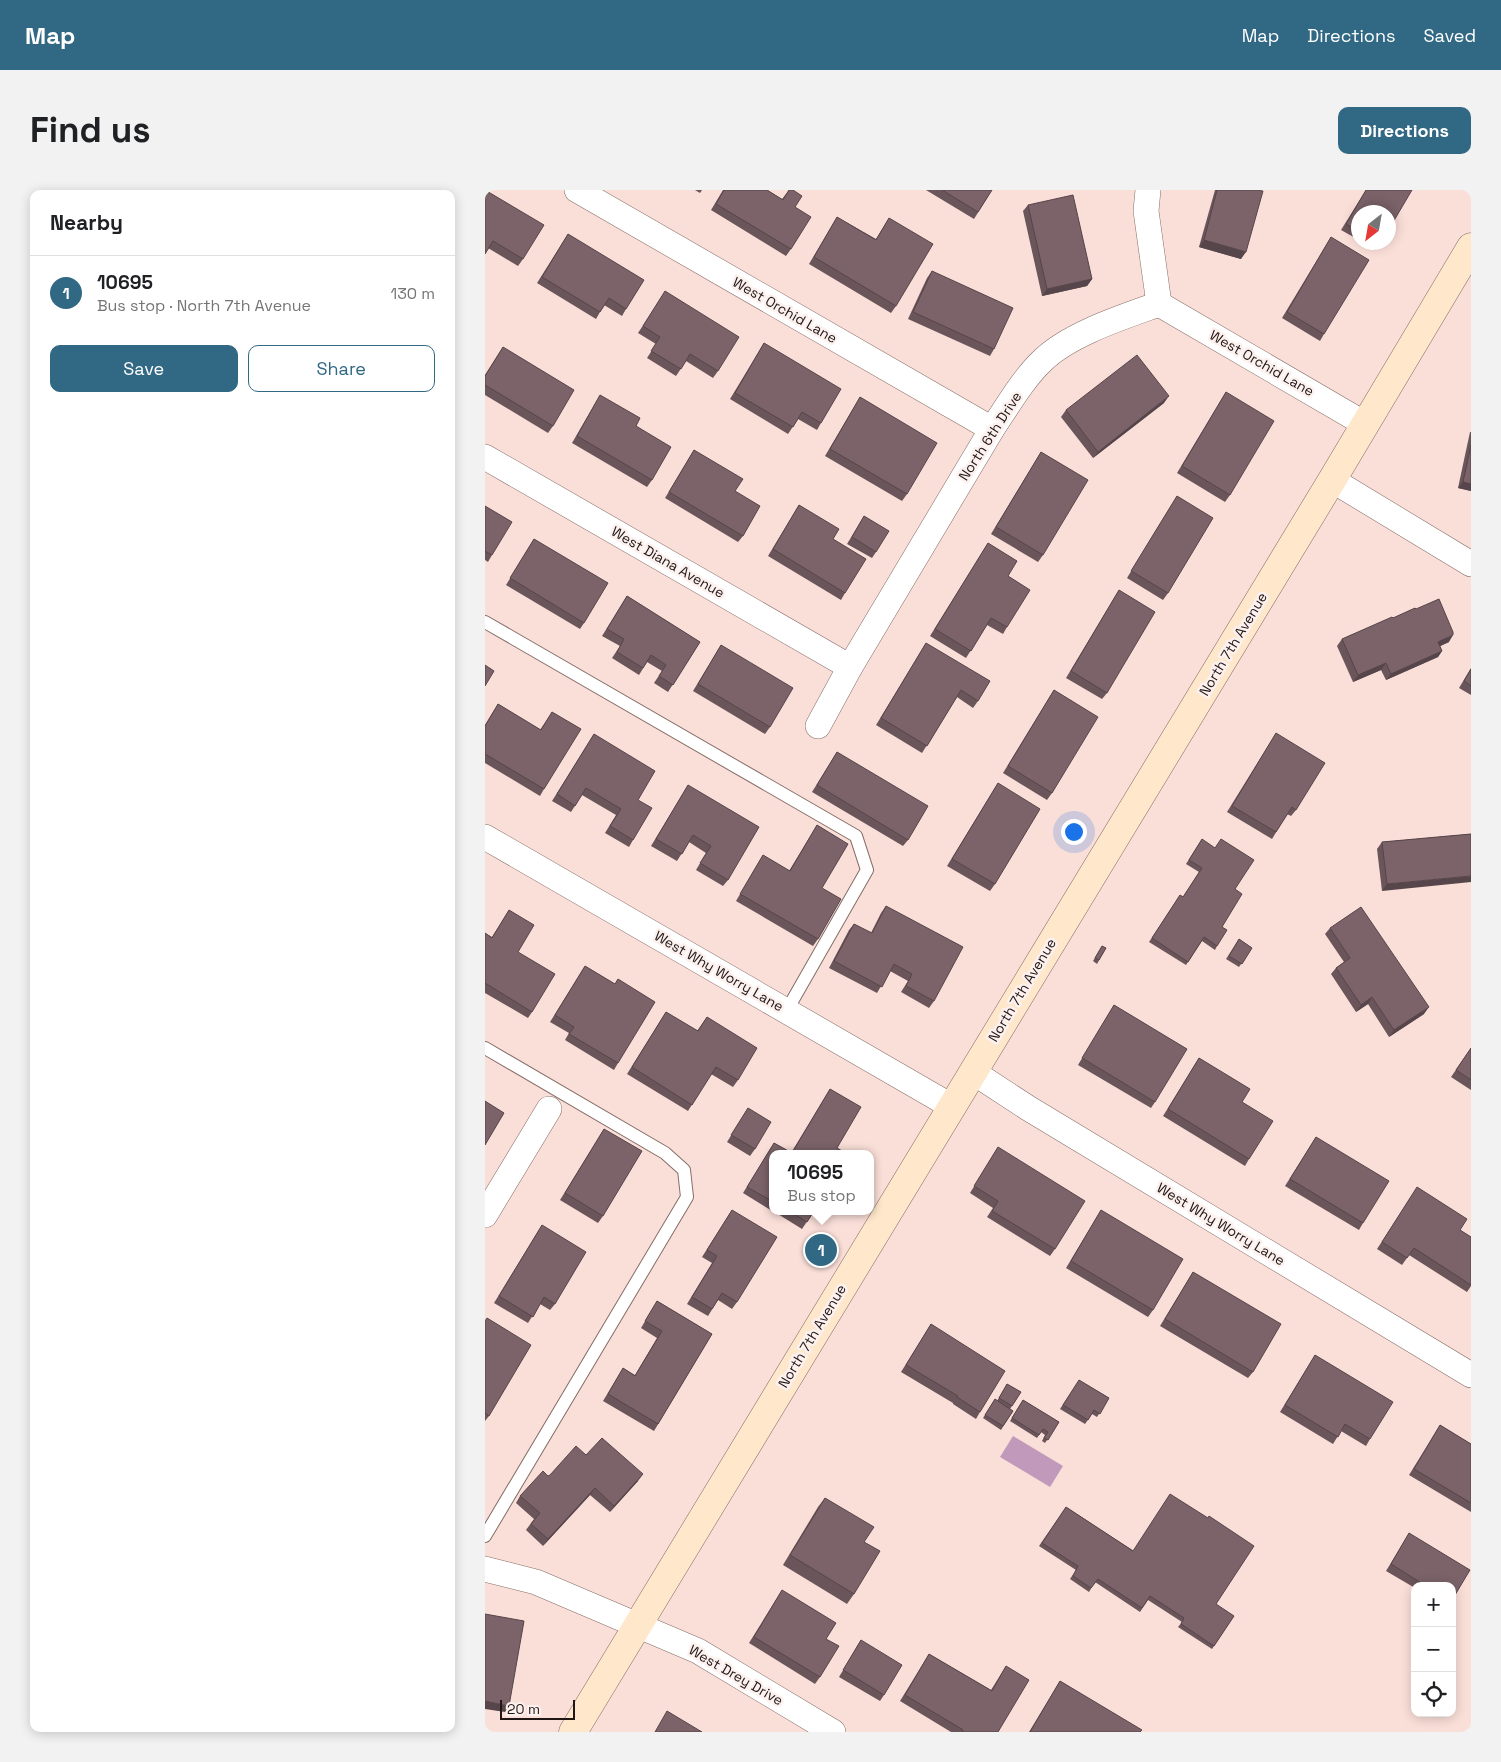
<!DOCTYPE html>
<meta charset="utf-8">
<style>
:root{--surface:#fff;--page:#f2f2f2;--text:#202124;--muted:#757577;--line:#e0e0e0;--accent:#316883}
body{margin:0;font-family:"Space Grotesk",sans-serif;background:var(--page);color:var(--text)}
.controls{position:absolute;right:15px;bottom:15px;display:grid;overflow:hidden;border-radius:10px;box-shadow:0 2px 12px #0003}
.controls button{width:45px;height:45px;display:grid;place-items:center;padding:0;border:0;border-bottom:1px solid var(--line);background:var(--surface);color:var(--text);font:25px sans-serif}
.compass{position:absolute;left:866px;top:15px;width:45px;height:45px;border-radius:50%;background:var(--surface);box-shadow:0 2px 12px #0003;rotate:211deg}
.scale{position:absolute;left:15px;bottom:12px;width:75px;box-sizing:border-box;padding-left:5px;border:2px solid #201715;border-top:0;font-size:14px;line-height:18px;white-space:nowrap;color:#201715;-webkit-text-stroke:4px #fcf1ee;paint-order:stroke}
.you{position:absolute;left:588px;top:641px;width:18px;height:18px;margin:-12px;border:4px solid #fff;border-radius:50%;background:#1a73e8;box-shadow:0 0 0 8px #1a73e833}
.badge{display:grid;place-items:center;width:32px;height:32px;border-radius:50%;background:var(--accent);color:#fff;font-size:16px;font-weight:700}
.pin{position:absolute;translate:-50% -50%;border:2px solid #fff;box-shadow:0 1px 5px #0006}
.popup{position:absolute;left:284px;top:960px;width:105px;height:65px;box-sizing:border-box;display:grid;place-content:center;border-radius:10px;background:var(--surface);filter:drop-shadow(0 1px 4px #0005);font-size:16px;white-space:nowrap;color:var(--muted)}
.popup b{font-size:19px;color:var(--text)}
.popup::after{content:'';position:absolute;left:50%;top:100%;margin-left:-10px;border:10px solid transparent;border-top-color:var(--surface)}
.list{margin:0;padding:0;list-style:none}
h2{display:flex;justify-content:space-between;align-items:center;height:65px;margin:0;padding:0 20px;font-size:21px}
h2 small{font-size:16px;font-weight:400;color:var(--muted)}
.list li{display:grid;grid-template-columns:32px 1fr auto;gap:15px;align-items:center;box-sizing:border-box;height:75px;padding:0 20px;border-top:1px solid var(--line)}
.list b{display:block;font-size:19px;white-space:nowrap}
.list p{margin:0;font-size:16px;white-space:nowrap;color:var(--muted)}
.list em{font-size:16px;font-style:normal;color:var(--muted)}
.actions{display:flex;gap:10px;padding:15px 20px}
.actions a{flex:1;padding:11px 0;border:1px solid var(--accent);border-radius:10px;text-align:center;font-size:18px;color:var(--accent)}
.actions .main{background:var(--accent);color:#fff}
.icon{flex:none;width:28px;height:28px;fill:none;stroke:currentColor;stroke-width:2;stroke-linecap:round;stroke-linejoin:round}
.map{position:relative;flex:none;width:986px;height:1542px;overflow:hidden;border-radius:10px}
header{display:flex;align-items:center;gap:30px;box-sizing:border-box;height:70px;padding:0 25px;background:var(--accent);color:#fff}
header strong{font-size:24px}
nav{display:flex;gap:28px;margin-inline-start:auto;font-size:18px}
.intro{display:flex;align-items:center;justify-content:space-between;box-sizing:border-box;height:120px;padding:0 30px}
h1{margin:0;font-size:35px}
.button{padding:12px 22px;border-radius:10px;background:var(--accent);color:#fff;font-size:18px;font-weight:700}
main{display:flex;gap:30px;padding:0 30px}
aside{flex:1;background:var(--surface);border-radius:10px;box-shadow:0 2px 12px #0003}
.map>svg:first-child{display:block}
</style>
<header>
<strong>Map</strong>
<nav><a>Map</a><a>Directions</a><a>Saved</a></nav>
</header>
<div class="intro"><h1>Find us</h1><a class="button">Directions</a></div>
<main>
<aside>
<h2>Nearby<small></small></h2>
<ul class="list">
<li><span class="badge">1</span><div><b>10695</b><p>Bus stop · North 7th Avenue</p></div><em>130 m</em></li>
</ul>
<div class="actions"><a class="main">Save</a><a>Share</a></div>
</aside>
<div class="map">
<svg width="986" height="1542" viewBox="0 0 986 1542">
<rect width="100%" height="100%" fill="#fadfd8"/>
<!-- water -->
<path fill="#c099bb" d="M528,1246L578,1276L565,1297L515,1267Z"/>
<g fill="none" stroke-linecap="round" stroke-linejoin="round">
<defs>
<g id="service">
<path d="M0,432L371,646L382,680L302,820"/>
<path d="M0,858L180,963L199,980L202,1007L0,1346"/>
</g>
<g id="minor">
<path d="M92,0L507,239"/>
<path d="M663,0L661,21L674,114"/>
<path d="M674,114L880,234"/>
<path d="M0,267L365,477"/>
<path d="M847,290L986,374"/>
<path d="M333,536L365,477L507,239C522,217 538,189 557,171C584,144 638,127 674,114"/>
<path d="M0,647L466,916"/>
<path d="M488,882L543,918L986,1185"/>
<path d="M0,1025L64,919"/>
<path d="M0,1379L51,1392L213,1461L348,1542"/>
</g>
<path id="secondary" d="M88,1542L847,290L986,57"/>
</defs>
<!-- service casing -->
<use href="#service" stroke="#856d67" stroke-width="14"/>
<!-- minor casing -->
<use href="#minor" stroke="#856d67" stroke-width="26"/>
<!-- secondary casing -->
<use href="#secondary" stroke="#856d67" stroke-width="29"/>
<!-- service -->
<use href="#service" stroke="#fff" stroke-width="12"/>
<!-- minor -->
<use href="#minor" stroke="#fff" stroke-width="25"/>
<!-- secondary -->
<use href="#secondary" stroke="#fee7cb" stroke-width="28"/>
</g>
<!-- wall -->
<g fill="#6a555a">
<path d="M0,0L38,69L33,76L3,58Z"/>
<path d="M210,0H217L215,3Z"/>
<path d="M238,0H282L297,9L304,0L310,17L306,59L301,66L226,20Z"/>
<path d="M441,0H507L489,29Z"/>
<path d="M730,0H776L756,69L714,57Z"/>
<path d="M881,0H927L874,22V50L856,40Z"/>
<path d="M543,15L607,89L602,96L557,106L538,21Z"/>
<path d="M352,27L391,49L404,28L411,116L406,123L324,74Z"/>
<path d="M83,44L141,119L137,126L119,115L111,129L52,93Z"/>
<path d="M846,47L839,144L835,151L797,128Z"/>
<path d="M877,52H895L890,60Z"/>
<path d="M447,81L509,159L505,166L423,129L442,88Z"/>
<path d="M176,108L233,181L228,188L201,171L191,186L162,168L171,154L153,143Z"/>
<path d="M279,153L336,233L332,240L313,229L303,244L245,209Z"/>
<path d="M18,157L68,236L63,243L0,205V185Z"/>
<path d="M741,202L745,305L740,312L692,283Z"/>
<path d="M115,205L151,236L167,290L162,297L87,253Z"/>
<path d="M375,207L422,304L417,311L340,266Z"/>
<path d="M679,213L608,268L576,227L581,220Z"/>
<path d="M985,242H986V301L973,298Z"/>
<path d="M209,260L250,301L258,346L253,352L180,308Z"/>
<path d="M556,262L558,365L553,372L506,344Z"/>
<path d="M692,306L683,403L678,410L642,388Z"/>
<path d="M314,315L348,349L360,403L356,410L283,366Z"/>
<path d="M0,316L7,365L3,372L0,370Z"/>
<path d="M379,326L391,362L387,368L362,354Z"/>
<path d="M49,349L99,433L95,439L21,395Z"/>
<path d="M503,353L522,437L518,444L502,435L481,468L445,446Z"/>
<path d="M634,400L622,503L617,509L581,488Z"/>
<path d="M142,406L215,452L183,502L169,493L177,481L162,472L154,485L127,468L135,456L117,446Z"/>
<path d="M931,419L964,452L955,456L957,461L953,467L901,490L896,480L868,492L852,456L857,449L908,428Z"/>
<path d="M441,453L493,511L488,518L472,507L437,563L391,535Z"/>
<path d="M236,455L285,537L280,544L208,501Z"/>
<path d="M986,478V505L974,498Z"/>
<path d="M569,500L567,603L562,610L518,583Z"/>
<path d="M13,514L55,540L67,522L59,599L55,606L0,573V535Z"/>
<path d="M791,543L811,620L806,626L802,624L787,649L742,622Z"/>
<path d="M109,544L153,610L148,650L144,657L120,643L131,625L97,605L86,622L67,611Z"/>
<path d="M352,562L423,650L418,656L327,602Z"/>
<path d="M513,593L510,694L505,701L462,676Z"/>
<path d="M203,595L243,690L238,696L211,680L221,663L204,652L192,671L166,656Z"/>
<path d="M332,635L337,698L333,749L328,756L251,711L278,665L304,681Z"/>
<path d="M986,644L897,701L892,659L897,652Z"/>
<path d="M717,649L750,699L737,737L732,756L730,760L717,751L701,775L664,752L695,705L698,707L714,682L701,674Z"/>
<path d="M401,716L449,811L444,818L416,802L423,791L405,781L392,803L344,778L364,740L369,734L386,743L396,723Z"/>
<path d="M24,720L33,762L47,822L43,828L0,803V743L7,747Z"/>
<path d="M845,738L939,824L904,847L883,814L871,822L846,784L851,778L859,772L840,744Z"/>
<path d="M754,749L767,758L754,777L741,769Z"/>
<path d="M617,756L621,758L612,774L608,771Z"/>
<path d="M100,776L130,794L133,789V873L129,880L80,850L84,843L65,832Z"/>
<path d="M629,815L670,912L666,918L593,875Z"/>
<path d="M181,822L212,841L222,827L253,890L248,897L226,884L203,921L142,884Z"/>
<path d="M986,858V900L966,887Z"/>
<path d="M714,868L757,912L764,969L760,976L678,926Z"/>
<path d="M345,899L352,958L362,964H287V1021L258,1003L289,953L306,963Z"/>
<path d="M263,918L270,959L265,966L242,952Z"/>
<path d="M119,939L118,1026L113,1033L75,1010Z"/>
<path d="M831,947L878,1033L874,1040L800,996Z"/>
<path d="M513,957L570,1059L565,1066L502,1027L508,1018L485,1003Z"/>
<path d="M928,1004L975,1040L986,1047V1096L982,1102L924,1065L917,1075L892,1059Z"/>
<path d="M247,1020L252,1112L247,1119L233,1110L223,1126L202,1114L227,1073L217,1067Z"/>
<path d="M616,1020L668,1120L663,1127L581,1078Z"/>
<path d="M288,1021H329L317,1039Z"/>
<path d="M57,1035L70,1114L65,1120L55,1114L43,1133L9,1113Z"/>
<path d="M708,1082L768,1182L763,1188L675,1136Z"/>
<path d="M172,1111L227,1144L169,1241L118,1211L138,1178L150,1185L172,1148L156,1138Z"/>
<path d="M0,1131L4,1226L0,1231Z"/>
<path d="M446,1134L495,1222L491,1229L468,1214V1213L416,1182Z"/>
<path d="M830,1165L885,1249L881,1256L856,1241L848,1254L795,1222Z"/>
<path d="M594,1190L624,1208L612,1227L607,1224L600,1234L575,1219Z"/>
<path d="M522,1194L536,1202L525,1219L528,1221L516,1240L498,1228L510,1209L512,1211Z"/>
<path d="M538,1210L574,1232L560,1253L557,1251L560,1245L556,1242L552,1248L525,1231Z"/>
<path d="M955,1235L986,1254V1322L924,1285Z"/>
<path d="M63,1286L153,1291L125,1322L105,1305L58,1356L41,1340L49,1329L31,1313L35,1306Z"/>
<path d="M340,1308L379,1352L369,1404L362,1414L298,1375L333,1317Z"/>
<path d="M581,1317L749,1426L727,1459L693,1437L697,1432L663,1410L655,1422L610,1392L604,1402L585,1389L591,1380L554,1356Z"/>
<path d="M924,1343L967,1396H930V1398L901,1381Z"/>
<path d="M297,1400L341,1449L335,1487L330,1494L264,1453Z"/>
<path d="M376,1450L399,1505L395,1511L354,1487Z"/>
<path d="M444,1464L506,1500L521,1476L513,1542H466L415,1511Z"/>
<path d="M575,1491L655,1542H544Z"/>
</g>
<!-- shaded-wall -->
<g fill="#56454a">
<path d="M719,50L761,62L756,69L714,57Z"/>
<path d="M607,89L602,96L557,106L562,99Z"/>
<path d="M684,206L679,213L608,268L613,262Z"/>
<path d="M978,292L986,294V301L973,298Z"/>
<path d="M968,445L964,452L949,459L953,452Z"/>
<path d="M957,461L953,467L901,490L906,484Z"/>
<path d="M901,473L896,480L868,492L873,485Z"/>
<path d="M986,686V692L897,701L902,694Z"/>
<path d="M887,807L883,814L871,822L876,815Z"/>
<path d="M944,817L939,824L904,847L909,840Z"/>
<path d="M158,1284L153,1291L125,1322L129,1316Z"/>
<path d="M110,1298L105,1305L58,1356L63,1349Z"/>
<path d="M0,1511L24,1516L20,1522L0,1519Z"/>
</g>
<!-- building -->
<g fill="#7b6369" stroke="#56454a">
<path d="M0,0L59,35L38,69L8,51L0,64Z"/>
<path d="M239,0H282L298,10L304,0H308L317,6L310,17L326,27L306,59L231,14Z"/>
<path d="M457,0H507L493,22Z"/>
<path d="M732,0H776V1H778L761,62L719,50Z"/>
<path d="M881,0H927L904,39V22H874V41L861,34Z"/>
<path d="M588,5L607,89L562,99L543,15Z"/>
<path d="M352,27L391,50L404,28L448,54L411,116L329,67Z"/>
<path d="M83,44L159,90L141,119L124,108L115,122L57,87Z"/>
<path d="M846,47L884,70L839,144L802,122Z"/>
<path d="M447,81L528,118L509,159L428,122Z"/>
<path d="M180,101L254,147L233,181L205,164L196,179L166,161L175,147L158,136Z"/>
<path d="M279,153L356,199L336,233L317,222L308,237L250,203Z"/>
<path d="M18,157L89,200L68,236L0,195V186Z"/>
<path d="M652,165L684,206L613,262L581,220Z"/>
<path d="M741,202L789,231L745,305L697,276Z"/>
<path d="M115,205L155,228L151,236L186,257L167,290L92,246Z"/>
<path d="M375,207L452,253L422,304L345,259Z"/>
<path d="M986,255V294L978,292Z"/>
<path d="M209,260L258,289L250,301L275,316L258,346L184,302Z"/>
<path d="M556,262L603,290L558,365L511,337Z"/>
<path d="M692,306L728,328L683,403L646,381Z"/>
<path d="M314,315L354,339L348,349L381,369L360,403L288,359Z"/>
<path d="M0,316L27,332L7,365L0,361Z"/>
<path d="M379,326L404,341L391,362L367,347Z"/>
<path d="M49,349L123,393L99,433L25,388Z"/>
<path d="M503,353L532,371L523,386L545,400L522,437L506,428L486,461L450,439Z"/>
<path d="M634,400L670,422L622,503L586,481Z"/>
<path d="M142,406L215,452L188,495L174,486L181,475L166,465L158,478L132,462L139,449L122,439Z"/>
<path d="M954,409L968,442V445L953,452L957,461L906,484L901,473L873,485L857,449L907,427L908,428L930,418L931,419Z"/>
<path d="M441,453L505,491L493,511L476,500L442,556L396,528Z"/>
<path d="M236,455L308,498L285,537L213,494Z"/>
<path d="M0,475L9,481L0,496Z"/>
<path d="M986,479V496L979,491Z"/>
<path d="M569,500L613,527L567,603L523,576Z"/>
<path d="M13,514L56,540L67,522L96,539L59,599L0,564V536Z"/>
<path d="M791,543L840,573L811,620L807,617L791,642L747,616Z"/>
<path d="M109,544L170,581L153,610L167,618L148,650L125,636L136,619L101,598L90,616L72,604Z"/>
<path d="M352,562L443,616L423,650L332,595Z"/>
<path d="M513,593L555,619L510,694L467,669Z"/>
<path d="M203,595L274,637L243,690L215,673L226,656L208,645L197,664L171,649Z"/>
<path d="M332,635L363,654L337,698L356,709L333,749L255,704L278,665L305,681Z"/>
<path d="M986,644V686L902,694L897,652Z"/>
<path d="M717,649L730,658L736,649L769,670L750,699L757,704L737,737L742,740L732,756L719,747L703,772L667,748L695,705L698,707L717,678L704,670Z"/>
<path d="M401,716L478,757L449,811L421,796L427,784L409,774L397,797L349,771L369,734L387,743Z"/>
<path d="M876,717L944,817L909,840L887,807L876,815L851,778L865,768L845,738Z"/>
<path d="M24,720L49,735L33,762L70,784L47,822L0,793V743L7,748Z"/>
<path d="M754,749L767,758L757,774L744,766Z"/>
<path d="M617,756L621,758L614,770L610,768Z"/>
<path d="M100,776L130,794L133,789L170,812L133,873L84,844L89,837L70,825Z"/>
<path d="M629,815L702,859L670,912L597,868Z"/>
<path d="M181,822L213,841L222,827L272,858L253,890L231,877L207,915L147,877Z"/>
<path d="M986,858V890L971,880Z"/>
<path d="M714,868L765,899L757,912L788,931L764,969L683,919Z"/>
<path d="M345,899L376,917L352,958L362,964H287V1011L262,997L289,953L307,963Z"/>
<path d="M0,911L19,923L0,955Z"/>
<path d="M263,918L286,932L270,959L246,945Z"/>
<path d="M119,939L157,961L118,1026L80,1003Z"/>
<path d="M831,947L904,991L878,1033L805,989Z"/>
<path d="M513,957L600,1011L570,1059L507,1021L513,1011L489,996Z"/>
<path d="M932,997L982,1029L975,1040L986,1047V1095L929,1058L922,1068L897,1052Z"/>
<path d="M247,1020L292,1047L252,1112L237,1103L227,1119L207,1107L232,1066L222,1060Z"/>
<path d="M616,1020L698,1069L668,1120L586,1071Z"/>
<path d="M304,1021H329L322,1032Z"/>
<path d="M57,1035L101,1062L70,1114L59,1107L48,1127L14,1106Z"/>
<path d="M708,1082L796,1134L768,1182L680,1129Z"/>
<path d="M172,1111L227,1144L173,1234L123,1204L138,1178L150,1186L177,1141L160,1131Z"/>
<path d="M2,1128L46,1155L4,1226L0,1223V1131Z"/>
<path d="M446,1134L520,1181L495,1222L472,1207L473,1206L421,1175Z"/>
<path d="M830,1165L908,1212L885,1249L860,1234L853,1247L800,1215Z"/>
<path d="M594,1190L624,1208L615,1224L609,1220L603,1230L578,1215Z"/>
<path d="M522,1194L536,1202L527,1216L514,1208Z"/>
<path d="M510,1209L528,1221L518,1236L500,1225Z"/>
<path d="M538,1210L574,1232L563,1250L559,1248L563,1242L558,1239L554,1245L527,1228Z"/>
<path d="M955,1235L986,1254V1313L929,1279Z"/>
<path d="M117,1248L158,1284L129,1316L110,1298L63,1349L46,1334L55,1323L35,1306L58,1281L63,1286L65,1285L91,1256L101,1265Z"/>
<path d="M685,1304L723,1328L724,1326L769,1356L731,1414L749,1426L729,1456L696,1434L699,1428L665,1406L657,1418L613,1389L606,1398L588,1386L593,1376L557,1353L581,1317L648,1361Z"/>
<path d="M340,1308L389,1337L379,1352L395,1361L369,1404L305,1365Z"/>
<path d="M924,1343L985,1380L967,1410V1396H941L906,1374Z"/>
<path d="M297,1400L351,1433L341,1449L354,1456L335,1487L269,1447Z"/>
<path d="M0,1424L39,1431L24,1516L0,1511Z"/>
<path d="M376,1450L417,1475L399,1505L358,1480Z"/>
<path d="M444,1464L507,1501L521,1476L544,1490L513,1542H477L478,1540L420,1505Z"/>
<path d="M575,1491L657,1540L655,1542H545Z"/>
<path d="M182,1521L217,1542H170Z"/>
</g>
<g text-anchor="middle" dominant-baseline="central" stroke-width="5" stroke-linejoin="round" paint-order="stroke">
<!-- street labels -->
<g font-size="14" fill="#201715" stroke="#fcf1ee">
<text transform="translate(300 120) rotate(30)">West Orchid Lane</text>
<text transform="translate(777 173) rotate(30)">West Orchid Lane</text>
<text transform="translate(505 246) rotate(-57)">North 6th Drive</text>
<text transform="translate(183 372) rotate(30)">West Diana Avenue</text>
<text transform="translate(748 454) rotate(-59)">North 7th Avenue</text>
<text transform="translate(234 781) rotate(30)">West Why Worry Lane</text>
<text transform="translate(537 800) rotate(-59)">North 7th Avenue</text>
<text transform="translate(736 1034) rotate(31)">West Why Worry Lane</text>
<text transform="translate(327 1146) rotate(-59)">North 7th Avenue</text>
<text transform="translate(251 1485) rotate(30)">West Drey Drive</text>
</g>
</g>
</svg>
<div class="controls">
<button>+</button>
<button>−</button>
<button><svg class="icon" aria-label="locate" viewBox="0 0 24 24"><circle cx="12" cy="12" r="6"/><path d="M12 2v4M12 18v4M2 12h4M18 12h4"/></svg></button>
</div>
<svg class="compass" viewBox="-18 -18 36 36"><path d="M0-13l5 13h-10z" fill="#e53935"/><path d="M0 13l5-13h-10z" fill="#757577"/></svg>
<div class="scale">20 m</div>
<div class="you"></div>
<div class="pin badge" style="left:336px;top:1060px">1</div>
<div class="popup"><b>10695</b>Bus stop</div>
</div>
</main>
